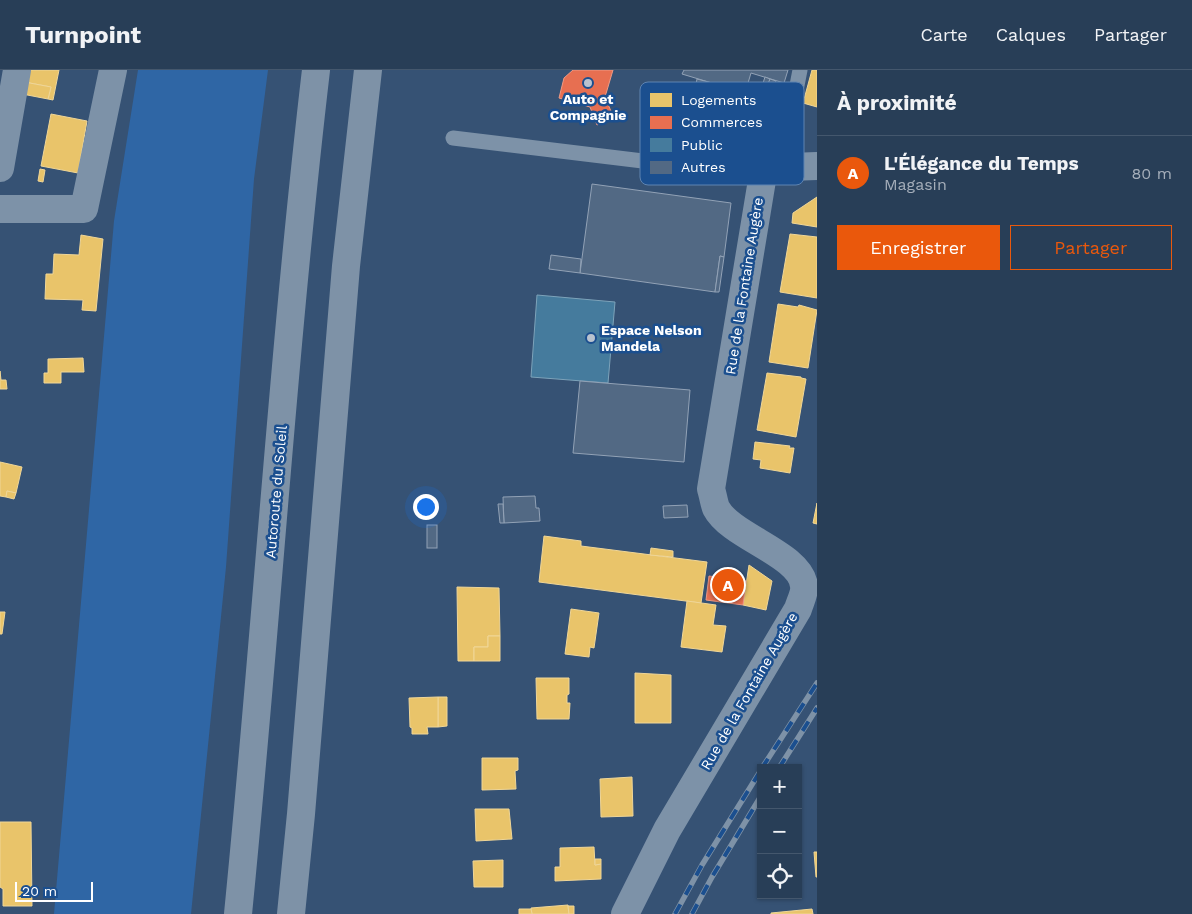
<!DOCTYPE html>
<html lang="fr">
<meta charset="utf-8">
<style>
:root{--surface:#283e57;--page:#344961;--text:#f1f3f6;--muted:#a5aeba;--line:#44576d;--accent:#ea580c}
body{margin:0;font-family:"Work Sans",sans-serif;background:var(--page);color:var(--text)}
.controls{position:absolute;right:15px;bottom:15px;display:grid;overflow:hidden;border-radius:0px;box-shadow:0 1px 4px #0004}
.controls button{width:45px;height:45px;display:grid;place-items:center;padding:0;border:0;border-bottom:1px solid var(--line);background:var(--surface);color:var(--text);font:25px sans-serif}
.scale{position:absolute;left:15px;bottom:12px;width:78px;box-sizing:border-box;padding-left:5px;border:2px solid #fff;border-top:0;font-size:14px;line-height:18px;white-space:nowrap;color:#fff;-webkit-text-stroke:4px #1b4f8f;paint-order:stroke}
.you{position:absolute;left:425px;top:436px;width:18px;height:18px;margin:-12px;border:4px solid #fff;border-radius:50%;background:#1a73e8;box-shadow:0 0 0 8px #1a73e833}
.badge{display:grid;place-items:center;width:32px;height:32px;border-radius:50%;background:var(--accent);color:#fff;font-size:16px;font-weight:700}
.pin{position:absolute;translate:-50% -50%;border:2px solid #fff;box-shadow:0 1px 5px #0006}
.list{margin:0;padding:0;list-style:none}
h2{display:flex;justify-content:space-between;align-items:center;height:65px;margin:0;padding:0 20px;font-size:21px}
h2 small{font-size:16px;font-weight:400;color:var(--muted)}
.list li{display:grid;grid-template-columns:32px 1fr auto;gap:15px;align-items:center;box-sizing:border-box;height:75px;padding:0 20px;border-top:1px solid var(--line)}
.list b{display:block;font-size:19px;white-space:nowrap}
.list p{margin:0;font-size:16px;white-space:nowrap;color:var(--muted)}
.list em{font-size:16px;font-style:normal;color:var(--muted)}
.actions{display:flex;gap:10px;padding:15px 20px}
.actions a{flex:1;padding:11px 0;border:1px solid var(--accent);border-radius:0px;text-align:center;font-size:18px;color:var(--accent)}
.actions .main{background:var(--accent);color:#fff}
.icon{flex:none;width:28px;height:28px;fill:none;stroke:currentColor;stroke-width:2;stroke-linecap:round;stroke-linejoin:round}
.map{position:relative;flex:none;width:817px;height:844px;overflow:hidden}
header{display:flex;align-items:center;gap:30px;box-sizing:border-box;height:70px;padding:0 25px;background:var(--surface);border-bottom:1px solid var(--line)}
header strong{font-size:24px}
nav{display:flex;gap:28px;margin-inline-start:auto;font-size:18px}
main{display:flex}
aside{flex:1;background:var(--surface)}
.map>svg:first-child{display:block}
</style>
<header>
<strong>Turnpoint</strong>
<nav><a>Carte</a><a>Calques</a><a>Partager</a></nav>
</header>
<main>
<div class="map">
<svg width="817" height="844" viewBox="0 0 817 844">
<rect width="100%" height="100%" fill="#365274"/>
<!-- green -->
<path fill="#2f66a5" d="M138,0H268L254,109L226,497L191,844H54L114,151Z"/>
<!-- homes -->
<g fill="#e9c46a" stroke="#f0d697">
<path d="M21,0H59L53,30L48,29L51,17L19,11Z"/>
<path d="M812,0H817V37L803,33Z"/>
<path d="M19,11L51,17L48,29L17,23Z"/>
<path d="M51,44L87,51L78,103L41,96Z"/>
<path d="M40,99L45,100L43,112L38,111Z"/>
<path d="M817,127V157L792,153L793,143Z"/>
<path d="M790,164L817,167V228L780,222Z"/>
<path d="M81,165L103,169L96,241L82,240L83,230L45,229L46,204H53L54,184L79,185Z"/>
<path d="M778,234L798,237L799,235L817,240L808,298L769,292Z"/>
<path d="M83,288L84,302H61V313H44V303H48V289Z"/>
<path d="M0,301L1,310H6L7,319H0Z"/>
<path d="M767,303L801,307V308L806,309L796,367L757,360Z"/>
<path d="M755,372L790,376L789,378H794L790,403L760,398L761,390L753,389Z"/>
<path d="M0,392L22,397L16,423L7,421L6,427L0,426Z"/>
<path d="M7,421L16,423L14,429L6,427Z"/>
<path d="M817,433V454L813,453Z"/>
<path d="M544,466L581,471V476L707,492L701,533L539,512Z"/>
<path d="M651,478L673,481V487L650,485Z"/>
<path d="M749,495L772,511L766,540L743,535Z"/>
<path d="M457,517L499,518L500,566H488V577H474V591H458Z"/>
<path d="M687,531L716,535L713,555L726,556L722,582L681,577Z"/>
<path d="M571,539L599,543L594,578L590,577L589,587L565,584Z"/>
<path d="M0,542H5L2,564H0Z"/>
<path d="M488,566H500V591H474V577H488Z"/>
<path d="M635,603L671,605V653H635Z"/>
<path d="M536,608H569V624L567,625V633H570L569,649H537Z"/>
<path d="M438,627H447V656L438,657Z"/>
<path d="M438,627V657H427L428,664H412V658L410,657L409,628Z"/>
<path d="M482,688H518V700L515,701L516,719L482,720Z"/>
<path d="M632,707L633,746L601,747L600,709Z"/>
<path d="M475,739H509L512,769L476,771Z"/>
<path d="M0,752H31L32,836H3V819L0,817Z"/>
<path d="M594,777L595,795L601,794V809L555,811V797H560V778Z"/>
<path d="M814,782H817V807H816Z"/>
<path d="M595,789H601V794L595,795Z"/>
<path d="M503,790V817H474L473,791Z"/>
<path d="M568,835L569,844H532L531,838Z"/>
<path d="M568,836H574V844H569Z"/>
<path d="M519,839H531L532,844H519Z"/>
<path d="M812,839L813,844H771V843Z"/>
</g>
<!-- shops -->
<g fill="#e76f51" stroke="#ee9a85">
<path d="M573,0H613L605,27L613,46L597,55L590,37L559,28L564,8Z"/>
<path d="M709,506L746,511L743,535L706,530Z"/>
</g>
<!-- public -->
<path fill="#457b9d" stroke="#7da3ba" d="M537,225L615,232L608,313L531,307Z"/>
<!-- building -->
<g fill="#526984" stroke="#92a2b6">
<path d="M684,0H788L784,13L751,3L745,23L682,4Z"/>
<path d="M765,7L770,9L768,14L763,13Z"/>
<path d="M697,9L712,13L710,18L696,14Z"/>
<path d="M770,9L776,11L774,16L768,14Z"/>
<path d="M592,114L731,133L724,187L720,186L715,222L580,203Z"/>
<path d="M551,185L581,189L580,203L549,199Z"/>
<path d="M720,186L724,187L719,222H715Z"/>
<path d="M580,311L690,320L684,392L573,383Z"/>
<path d="M535,426L536,438H539L540,451L504,453L503,427Z"/>
<path d="M498,434H503L504,453H500Z"/>
<path d="M687,435L688,447L664,448L663,436Z"/>
<rect x="427" y="455" width="10" height="23"/>
</g>
<g fill="none" stroke-linecap="round" stroke-linejoin="round">
<!-- lane -->
<g stroke="#7d92a8" stroke-width="15">
<path d="M453,68L651,92L764,98"/>
<path d="M793,97L792,41L800,0"/>
</g>
<!-- street -->
<g stroke="#7d92a8" stroke-width="28">
<path d="M0,98L17,0"/>
<path d="M0,139H84L113,0"/>
<path d="M625,844L667,760L798,539C800,532 805,523 804,516C801,484 731,467 716,438C714,433 713,425 711,419L764,98L817,96"/>
</g>
<!-- highway -->
<g stroke="#7e92a7" stroke-width="28">
<path d="M238,844C266,563 283,281 316,0"/>
<path d="M291,844L301,744L346,196L368,0"/>
</g>
<defs>
<g id="rail">
<path d="M762,698L817,613"/>
<path d="M779,698L817,638"/>
<path d="M675,844L702,795L761,700"/>
<path d="M692,844L712,807L761,726"/>
</g>
</defs>
<!-- rail casing -->
<use href="#rail" stroke="#7e92a7" stroke-width="5.5"/>
<!-- rail -->
<use href="#rail" stroke="#1b4f8f" stroke-width="4" stroke-dasharray="11" stroke-linecap="butt"/>
</g>
<!-- markers -->
<g fill="#b9c2ce" stroke="#1b4f8f" stroke-width="2">
<circle cx="588" cy="13" r="5"/>
<circle cx="591" cy="268" r="5"/>
</g>
<g text-anchor="middle" dominant-baseline="central" stroke-width="5" stroke-linejoin="round" paint-order="stroke">
<!-- poi labels -->
<g font-size="14" font-weight="bold" fill="#fff" stroke="#1b4f8f">
<text x="588" y="29">Auto et<tspan x="588" dy="16">Compagnie</tspan></text>
<text x="601" y="260" text-anchor="start">Espace Nelson<tspan x="601" dy="16">Mandela</tspan></text>
</g>
<!-- street labels -->
<g font-size="14" fill="#fff" stroke="#1b4f8f">
<text transform="translate(744 216) rotate(-81)">Rue de la Fontaine Augère</text>
<text transform="translate(276 422) rotate(-85)">Autoroute du Soleil</text>
<text transform="translate(749 621) rotate(-60)">Rue de la Fontaine Augère</text>
</g>
</g>
<!-- legend -->
<rect x="640" y="12" width="164" height="103" rx="8" fill="#1b4f8f" stroke="#5f84b1" stroke-width="1"/>
<rect x="650" y="23" width="22" height="14" fill="#e9c46a"/>
<rect x="650" y="46" width="22" height="13" fill="#e76f51"/>
<rect x="650" y="68" width="22" height="14" fill="#457b9d"/>
<rect x="650" y="91" width="22" height="13" fill="#526984"/>
<g font-size="14" fill="#fff">
<text x="681" y="35">Logements</text>
<text x="681" y="57">Commerces</text>
<text x="681" y="80">Public</text>
<text x="681" y="102">Autres</text>
</g>
</svg>
<div class="controls">
<button>+</button>
<button>−</button>
<button><svg class="icon" aria-label="locate" viewBox="0 0 24 24"><circle cx="12" cy="12" r="6"/><path d="M12 2v4M12 18v4M2 12h4M18 12h4"/></svg></button>
</div>
<div class="scale">20 m</div>
<div class="you"></div>
<div class="pin badge" style="left:728px;top:515px">A</div>
</div>
<aside>
<h2>À proximité<small></small></h2>
<ul class="list">
<li><span class="badge">A</span><div><b>L'Élégance du Temps</b><p>Magasin</p></div><em>80 m</em></li>
</ul>
<div class="actions"><a class="main">Enregistrer</a><a>Partager</a></div>
</aside>
</main>
